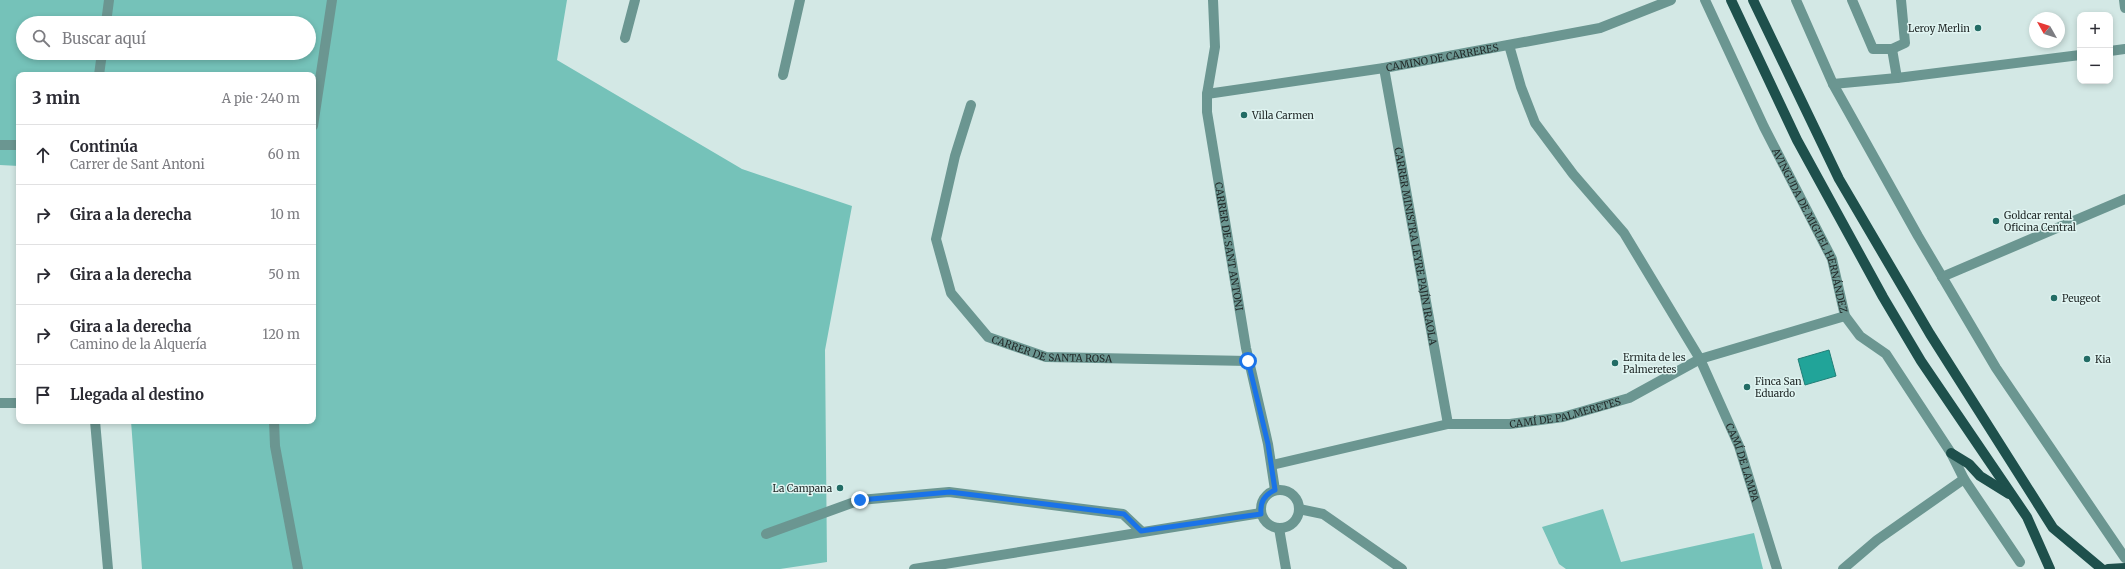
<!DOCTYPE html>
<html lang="es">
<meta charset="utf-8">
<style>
:root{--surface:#fff;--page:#f2f2f3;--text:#2b2b33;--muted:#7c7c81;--line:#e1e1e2}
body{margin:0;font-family:Merriweather,serif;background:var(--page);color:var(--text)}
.controls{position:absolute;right:12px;top:12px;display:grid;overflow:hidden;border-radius:8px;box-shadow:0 2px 6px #0003}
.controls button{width:36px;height:36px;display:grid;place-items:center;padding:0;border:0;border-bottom:1px solid var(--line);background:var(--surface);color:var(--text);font:20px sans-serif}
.compass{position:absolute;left:2029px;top:12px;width:36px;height:36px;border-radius:50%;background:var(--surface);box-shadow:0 2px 6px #0003;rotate:309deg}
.stop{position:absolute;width:12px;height:12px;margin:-9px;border:3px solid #1a73e8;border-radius:50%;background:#fff}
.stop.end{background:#1a73e8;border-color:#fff;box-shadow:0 1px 4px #0008}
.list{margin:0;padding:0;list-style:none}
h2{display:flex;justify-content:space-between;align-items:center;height:52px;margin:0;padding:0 16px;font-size:17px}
h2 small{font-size:13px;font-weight:400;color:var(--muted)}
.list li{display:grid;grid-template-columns:26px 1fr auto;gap:12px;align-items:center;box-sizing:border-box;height:60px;padding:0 16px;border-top:1px solid var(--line)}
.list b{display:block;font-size:15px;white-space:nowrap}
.list p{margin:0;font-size:13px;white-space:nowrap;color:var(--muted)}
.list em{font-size:13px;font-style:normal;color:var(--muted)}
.icon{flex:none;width:22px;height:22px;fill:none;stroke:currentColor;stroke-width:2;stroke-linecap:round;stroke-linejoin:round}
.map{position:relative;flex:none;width:2125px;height:569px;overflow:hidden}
.search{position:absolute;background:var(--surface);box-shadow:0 2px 6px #0003;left:16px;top:16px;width:300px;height:44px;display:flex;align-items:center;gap:10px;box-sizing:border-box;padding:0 14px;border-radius:22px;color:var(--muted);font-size:15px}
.panel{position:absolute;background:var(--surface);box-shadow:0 2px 6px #0003;left:16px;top:72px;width:300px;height:352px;border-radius:8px}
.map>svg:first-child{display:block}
</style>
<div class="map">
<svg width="2125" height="569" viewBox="0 0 2125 569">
<rect width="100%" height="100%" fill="#d3e8e5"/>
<!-- green -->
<g fill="#75c2b9" fill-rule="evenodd">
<path d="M0,0H567L557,60L742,169L852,206L825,350L827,562L780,569H142L131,421H313V75H19V166L0,165ZM23,23H309V53H23Z"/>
<path d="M1603,509L1621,562L1754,533L1763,569H1566L1559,564L1542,527Z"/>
</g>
<!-- water -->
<path fill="#21a499" stroke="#217f77" d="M1829,350L1836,376L1805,385L1798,359Z"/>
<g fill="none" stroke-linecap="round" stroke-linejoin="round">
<!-- minor -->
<g stroke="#6b9691" stroke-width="10">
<path id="s1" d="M1213,0L1215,47L1207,94V112L1246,348L1268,444L1275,490"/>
<path id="s2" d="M1705,0L1764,127L1832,259L1845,316L1860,336L1886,354L1951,453L1964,479L2020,562"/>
<path d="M1796,0L1833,84L1918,236L1996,368L2125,558"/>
<path d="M1852,0L1873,49H1892L1905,43L1901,0"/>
<path d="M2124,0L2125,8"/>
<path d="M106,23L109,0"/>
<path d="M625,38L635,0"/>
<path id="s3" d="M1509,45L1521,87L1535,123L1573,174L1624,233L1700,359L1739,446L1777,569"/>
<path d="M1892,49L1897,78"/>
<path d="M2110,51L2125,49"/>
<path id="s4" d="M1384,68L1448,424"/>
<path d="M99,75L102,53"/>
<path d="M783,75L800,0"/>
<path d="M1833,84L1897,78L2080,55"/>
<path id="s5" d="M1207,94L1384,68L1600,28L1671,0"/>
<path id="s6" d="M971,105L955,156L936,239L951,293L988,337L1046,357L1248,361"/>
<path d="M313,126L332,0"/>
<path d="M0,145H19"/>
<path d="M1942,277L2125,199"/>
<path d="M0,403H19"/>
<path d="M95,421L108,569"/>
<path d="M274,421L275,446L298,569"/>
<path id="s7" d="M1272,465L1448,424H1510L1563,417L1629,398L1700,359L1845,316"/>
<circle cx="1280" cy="509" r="19"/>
<path d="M1299,509L1323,514L1402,569"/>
<path d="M1279,528L1286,569"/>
<path d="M766,534L860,500L949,492L1123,514L1141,531"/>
<path d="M914,569L1261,513"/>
<path d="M1843,569L1877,540L1964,479"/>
</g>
<!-- major -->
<g stroke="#1e504c" stroke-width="10">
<path d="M1731,0L1797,140L1883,297L1921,361L2027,517L2050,569"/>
<path d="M1753,0L1839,179L1930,334L2053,528L2102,569"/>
<path d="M1951,453L1969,464L1980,476L2009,494"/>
<path d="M2108,569L2125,568"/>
</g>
</g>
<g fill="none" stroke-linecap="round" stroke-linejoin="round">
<!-- route -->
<path stroke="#1a73e8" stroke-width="5" d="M860,500L950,492L1124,514L1141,531L1261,514C1260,502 1264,495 1275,490L1268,444L1248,361"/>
</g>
<!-- markers -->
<g fill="#226c65" stroke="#e0f5f2" stroke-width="1.5">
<circle cx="1978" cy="28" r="4"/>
<circle cx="1244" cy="115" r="4"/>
<circle cx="1996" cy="221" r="4"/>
<circle cx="2054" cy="298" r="4"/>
<circle cx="2087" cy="359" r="4"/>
<circle cx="1615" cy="363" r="4"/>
<circle cx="1747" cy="387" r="4"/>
<circle cx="840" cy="488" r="4"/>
</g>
<g text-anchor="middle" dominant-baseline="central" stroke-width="3" stroke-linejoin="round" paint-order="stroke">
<!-- poi labels -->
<g font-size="10" fill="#222a29" stroke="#e0f5f2" text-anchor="start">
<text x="1970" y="28" text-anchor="end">Leroy Merlin</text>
<text x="1252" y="115">Villa Carmen</text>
<text x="2004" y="215">Goldcar rental<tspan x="2004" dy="12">Oficina Central</tspan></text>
<text x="2062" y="298">Peugeot</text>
<text x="1623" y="357">Ermita de les<tspan x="1623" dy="12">Palmeretes</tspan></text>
<text x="2095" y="359">Kia</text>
<text x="1755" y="381">Finca San<tspan x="1755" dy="12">Eduardo</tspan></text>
<text x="832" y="488" text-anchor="end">La Campana</text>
</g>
<!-- street labels -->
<g font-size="10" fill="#222a29" stroke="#e0f5f2">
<text stroke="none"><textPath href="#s5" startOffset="238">CAMINO DE CARRERES</textPath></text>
<text stroke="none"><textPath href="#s2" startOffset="254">AVINGUDA DE MIGUEL HERNÁNDEZ</textPath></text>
<text stroke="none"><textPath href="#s1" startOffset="249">CARRER DE SANT ANTONI</textPath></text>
<text stroke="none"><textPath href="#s4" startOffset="181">CARRER MINISTRA LEYRE PAJÍN IRAOLA</textPath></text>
<text stroke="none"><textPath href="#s6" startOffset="318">CARRER DE SANTA ROSA</textPath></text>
<text stroke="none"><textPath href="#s7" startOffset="299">CAMÍ DE PALMERETES</textPath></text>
<text stroke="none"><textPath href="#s3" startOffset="483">CAMÍ DE LAMPA</textPath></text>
</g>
</g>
</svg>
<div class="controls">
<button>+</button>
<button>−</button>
</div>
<svg class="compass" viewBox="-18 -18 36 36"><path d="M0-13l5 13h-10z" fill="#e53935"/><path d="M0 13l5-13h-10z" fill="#7c7c81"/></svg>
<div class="stop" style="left:1248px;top:361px"></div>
<div class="stop end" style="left:860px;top:500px"></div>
<div class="search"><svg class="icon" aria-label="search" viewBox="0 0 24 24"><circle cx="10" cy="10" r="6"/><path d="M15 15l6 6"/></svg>Buscar aquí</div>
<section class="panel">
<h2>3 min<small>A pie · 240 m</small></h2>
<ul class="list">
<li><svg class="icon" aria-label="ahead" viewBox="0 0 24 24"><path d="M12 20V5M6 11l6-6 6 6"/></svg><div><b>Continúa</b><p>Carrer de Sant Antoni</p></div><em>60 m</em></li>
<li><svg class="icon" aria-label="right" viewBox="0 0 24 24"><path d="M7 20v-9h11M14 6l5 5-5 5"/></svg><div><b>Gira a la derecha</b></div><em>10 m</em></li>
<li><svg class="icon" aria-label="right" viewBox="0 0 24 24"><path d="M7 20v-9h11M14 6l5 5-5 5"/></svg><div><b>Gira a la derecha</b></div><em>50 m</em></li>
<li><svg class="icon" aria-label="right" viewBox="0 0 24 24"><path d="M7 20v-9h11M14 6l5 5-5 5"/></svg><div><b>Gira a la derecha</b><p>Camino de la Alquería</p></div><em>120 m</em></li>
<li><svg class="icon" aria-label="arrive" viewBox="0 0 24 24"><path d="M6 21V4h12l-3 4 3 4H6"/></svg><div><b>Llegada al destino</b></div></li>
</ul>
</section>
</div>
